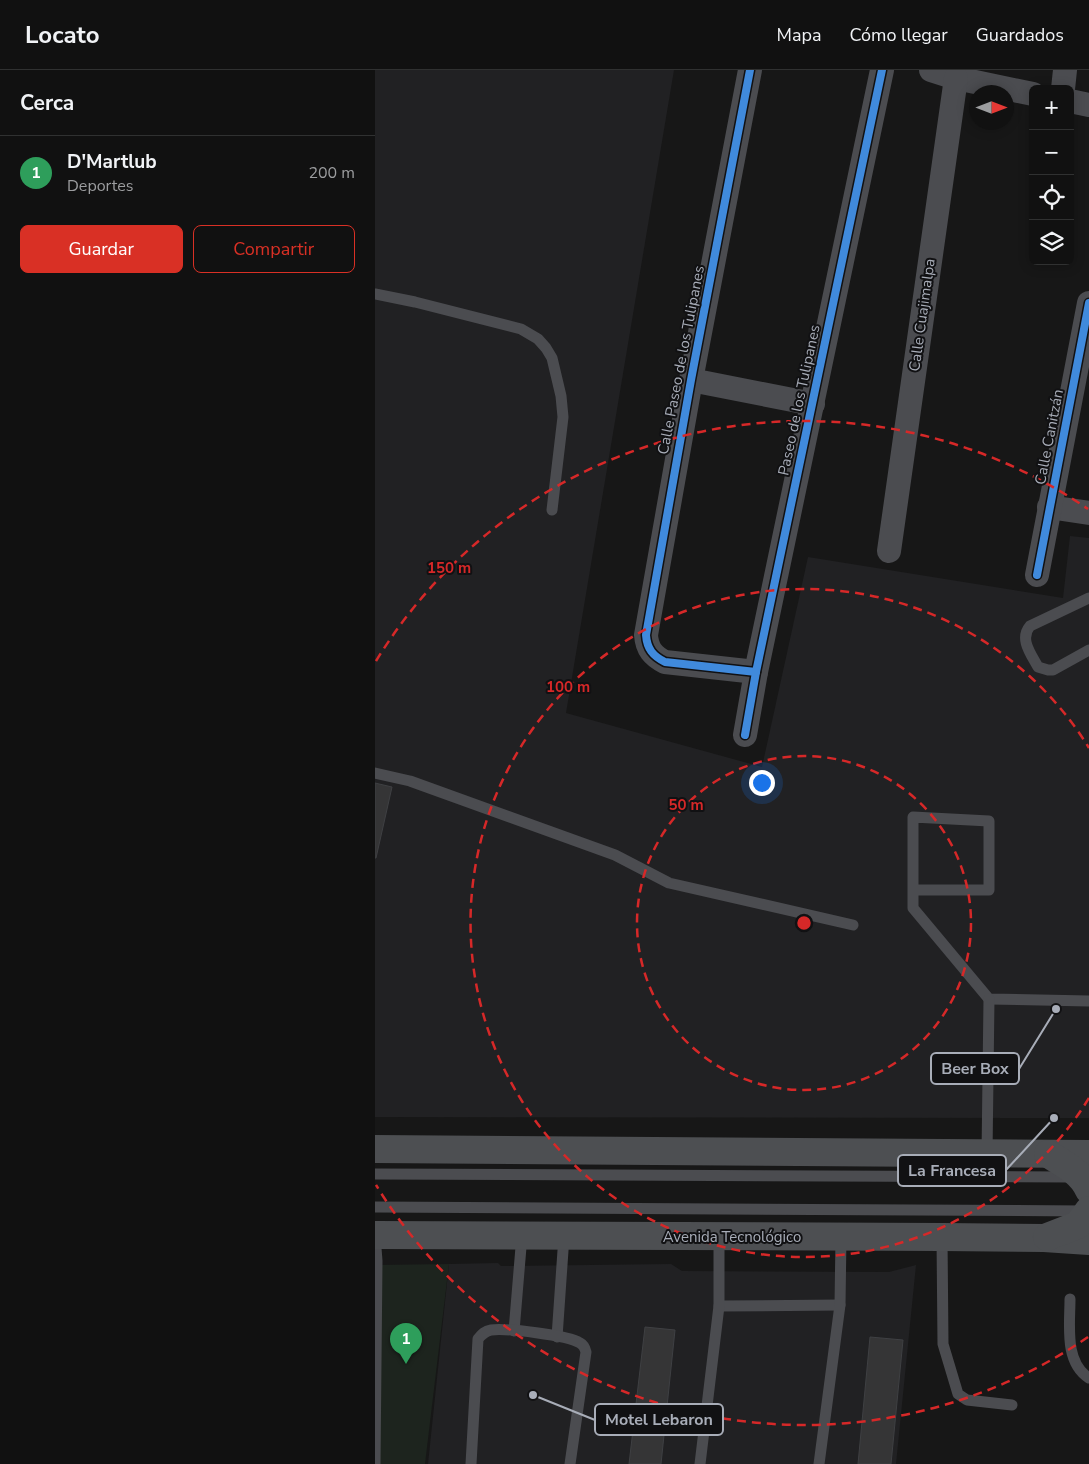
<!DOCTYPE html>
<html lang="es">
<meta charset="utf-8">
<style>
:root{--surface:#111;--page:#1a1a1a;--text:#f1f3f6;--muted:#9c9d9f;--line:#303131;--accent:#d93025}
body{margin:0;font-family:"Nunito Sans",sans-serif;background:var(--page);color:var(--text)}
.controls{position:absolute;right:15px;top:15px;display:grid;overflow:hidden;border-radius:8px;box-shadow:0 2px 12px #0003}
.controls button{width:45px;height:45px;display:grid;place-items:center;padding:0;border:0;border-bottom:1px solid var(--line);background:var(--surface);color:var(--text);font:25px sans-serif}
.compass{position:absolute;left:594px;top:15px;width:45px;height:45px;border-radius:50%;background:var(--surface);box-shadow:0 2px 12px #0003;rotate:90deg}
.you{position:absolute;left:386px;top:712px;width:18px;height:18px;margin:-12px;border:4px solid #fff;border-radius:50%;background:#1a73e8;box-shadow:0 0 0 8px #1a73e833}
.badge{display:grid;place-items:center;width:32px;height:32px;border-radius:50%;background:var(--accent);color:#fff;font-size:16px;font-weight:700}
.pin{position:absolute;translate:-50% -41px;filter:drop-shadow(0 1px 2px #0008)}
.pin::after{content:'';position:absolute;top:26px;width:18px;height:15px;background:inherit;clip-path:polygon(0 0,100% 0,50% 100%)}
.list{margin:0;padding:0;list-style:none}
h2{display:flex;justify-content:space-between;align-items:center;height:65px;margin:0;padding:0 20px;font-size:21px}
h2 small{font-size:16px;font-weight:400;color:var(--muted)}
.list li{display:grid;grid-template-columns:32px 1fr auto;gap:15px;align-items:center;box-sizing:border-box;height:75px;padding:0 20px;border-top:1px solid var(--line)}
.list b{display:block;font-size:19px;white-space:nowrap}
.list p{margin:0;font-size:16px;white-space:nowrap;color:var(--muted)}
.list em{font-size:16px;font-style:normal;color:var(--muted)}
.actions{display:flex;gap:10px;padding:15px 20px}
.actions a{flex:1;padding:11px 0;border:1px solid var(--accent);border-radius:8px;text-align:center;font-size:18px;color:var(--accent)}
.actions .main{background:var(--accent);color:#fff}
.icon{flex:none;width:28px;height:28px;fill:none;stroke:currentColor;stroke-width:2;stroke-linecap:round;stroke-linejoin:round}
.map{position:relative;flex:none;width:714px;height:1394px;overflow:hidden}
header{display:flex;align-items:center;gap:30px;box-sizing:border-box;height:70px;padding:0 25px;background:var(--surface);border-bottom:1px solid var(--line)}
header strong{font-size:24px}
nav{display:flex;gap:28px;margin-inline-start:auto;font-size:18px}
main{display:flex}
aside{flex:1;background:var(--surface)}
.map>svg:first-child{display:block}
</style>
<header>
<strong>Locato</strong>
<nav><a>Mapa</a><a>Cómo llegar</a><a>Guardados</a></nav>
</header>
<main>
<aside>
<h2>Cerca<small></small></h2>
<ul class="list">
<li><span class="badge" style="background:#2e9e5b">1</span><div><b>D'Martlub</b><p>Deportes</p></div><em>200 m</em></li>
</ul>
<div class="actions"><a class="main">Guardar</a><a>Compartir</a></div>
</aside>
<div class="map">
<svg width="714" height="1394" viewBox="0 0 714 1394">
<rect width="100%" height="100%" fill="#171717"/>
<!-- built -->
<g fill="#212123">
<path d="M0,0H299L191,643L387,697L433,487L688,528L695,466L714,468V1048L0,1047Z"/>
<path d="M123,1193L126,1196L296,1194L307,1201L514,1202L541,1195L521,1394H53L74,1194Z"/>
</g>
<!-- green -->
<path fill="#1d241e" d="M74,1194L50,1394H0V1195Z"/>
<!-- building -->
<g fill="#353536" stroke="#3f4043">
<path d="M0,713L17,717L1,788H0Z"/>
<path d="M270,1257L300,1260L286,1394H254Z"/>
<path d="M495,1267L528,1270L516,1394H483Z"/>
</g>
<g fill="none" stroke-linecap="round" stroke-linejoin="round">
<!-- lane -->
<g stroke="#4b4c50" stroke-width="11">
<path d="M0,224L40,232L146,259L163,269L171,278L177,288L186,326L188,347L177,440"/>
<path d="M714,528L655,556C644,569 656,584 663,597L673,600H678L714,580"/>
<path d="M0,703L35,711L240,785L294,813L478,855"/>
<path d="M538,820H614V751L538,747V838L614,929L714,931"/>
<path d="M612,1084L614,929"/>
<path d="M0,1104L697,1107"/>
<path d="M0,1137L711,1141"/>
<path d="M0,1165L2,1191L0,1394"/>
<path d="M567,1167L568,1274L583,1324L592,1330L637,1335"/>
<path d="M695,1229C695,1255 689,1292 714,1308"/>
<path d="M344,1236L465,1235"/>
<path d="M139,1261L147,1165"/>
<path d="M182,1267L189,1166"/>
<path d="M96,1394L103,1269C107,1264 110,1261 116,1260C130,1258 193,1265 205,1273C209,1275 210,1278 211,1282L195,1394"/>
<path d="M325,1394L344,1236V1166"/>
<path d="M444,1394L465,1235L466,1167"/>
</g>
<!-- street -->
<g stroke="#4b4c50" stroke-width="24">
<path d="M375,0L316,310L271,565C272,579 278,586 290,592L381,602"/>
<path d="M556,0L581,8L658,24"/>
<path d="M688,19L690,0"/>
<path d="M695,31L714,35"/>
<path d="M316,310L438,334"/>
<path d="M674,437L714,443"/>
<path d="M514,481L581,8"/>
<path d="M662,505L714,233"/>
<path d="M370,665L381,602L507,0"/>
</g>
<!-- primary -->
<g stroke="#4d4f52" stroke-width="28">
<path d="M0,1079L714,1084"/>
<path d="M673,1084C689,1094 706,1102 714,1120"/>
<path d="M0,1165L567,1167L669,1168L714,1171"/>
<path d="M672,1167L703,1155L714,1140"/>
</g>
<defs>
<g id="cycleway">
<path d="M375,0L316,310L271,565C272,579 278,586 290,592L381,602"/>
<path d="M662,505L714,233"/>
<path d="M370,665L381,602L507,0"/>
</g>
</defs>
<!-- cycleway casing -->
<use href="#cycleway" stroke="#111113" stroke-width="11"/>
<!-- cycleway -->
<use href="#cycleway" stroke="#408adc" stroke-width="8"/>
</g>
<!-- distance rings -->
<g fill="none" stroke="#d62828" stroke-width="2.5" stroke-dasharray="9 6">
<circle cx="429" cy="853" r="167"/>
<path d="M714 1028A334 334 0 1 1 714 678"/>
<path d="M713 1267A502 502 0 0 1 1 1115M1 591A502 502 0 0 1 713 439"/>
</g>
<g text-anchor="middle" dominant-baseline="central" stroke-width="4" stroke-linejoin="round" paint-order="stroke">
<!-- street labels -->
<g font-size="15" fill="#a8adb8" stroke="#111113">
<text transform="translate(547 245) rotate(-82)">Calle Cuajimalpa</text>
<text transform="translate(306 290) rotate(-79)">Calle Paseo de los Tulipanes</text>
<text transform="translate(424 330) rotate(-78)">Paseo de los Tulipanes</text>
<text transform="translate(674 367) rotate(-79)">Calle Canitzán</text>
<text x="357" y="1167">Avenida Tecnológico</text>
</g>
</g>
<circle cx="429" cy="853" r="8" fill="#d62828" stroke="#111113" stroke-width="2.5"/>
<g font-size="15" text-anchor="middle" font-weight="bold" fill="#d62828" stroke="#111113" stroke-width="4" stroke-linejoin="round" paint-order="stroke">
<text x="74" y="503">150 m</text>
<text x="193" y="622">100 m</text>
<text x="311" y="740">50 m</text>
</g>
<!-- callouts -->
<path fill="none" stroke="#a8adb8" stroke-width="2" d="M681 939L644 999M679 1048L631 1100M158 1325L220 1350"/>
<g fill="#a8adb8" stroke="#111113" stroke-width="2">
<circle cx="681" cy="939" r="5"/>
<circle cx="679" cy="1048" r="5"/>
<circle cx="158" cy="1325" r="5"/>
</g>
<g fill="#111113" stroke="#a8adb8" stroke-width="2">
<rect x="556" y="983" width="88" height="31" rx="5"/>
<rect x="523" y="1085" width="108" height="31" rx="5"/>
<rect x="220" y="1334" width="128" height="31" rx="5"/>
</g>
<g font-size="16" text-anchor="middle" font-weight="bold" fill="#a8adb8">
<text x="600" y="1004">Beer Box</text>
<text x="577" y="1106">La Francesa</text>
<text x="284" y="1355">Motel Lebaron</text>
</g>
</svg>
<div class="controls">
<button>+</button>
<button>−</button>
<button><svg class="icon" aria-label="locate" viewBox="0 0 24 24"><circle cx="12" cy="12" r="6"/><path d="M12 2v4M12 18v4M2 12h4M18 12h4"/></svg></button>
<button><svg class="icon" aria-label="layers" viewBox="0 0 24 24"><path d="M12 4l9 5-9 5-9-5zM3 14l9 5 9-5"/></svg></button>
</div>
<svg class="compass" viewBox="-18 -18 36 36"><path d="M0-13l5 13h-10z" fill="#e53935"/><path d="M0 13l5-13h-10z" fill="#9c9d9f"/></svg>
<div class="you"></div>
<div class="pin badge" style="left:31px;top:1294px;background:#2e9e5b">1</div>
</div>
</main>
